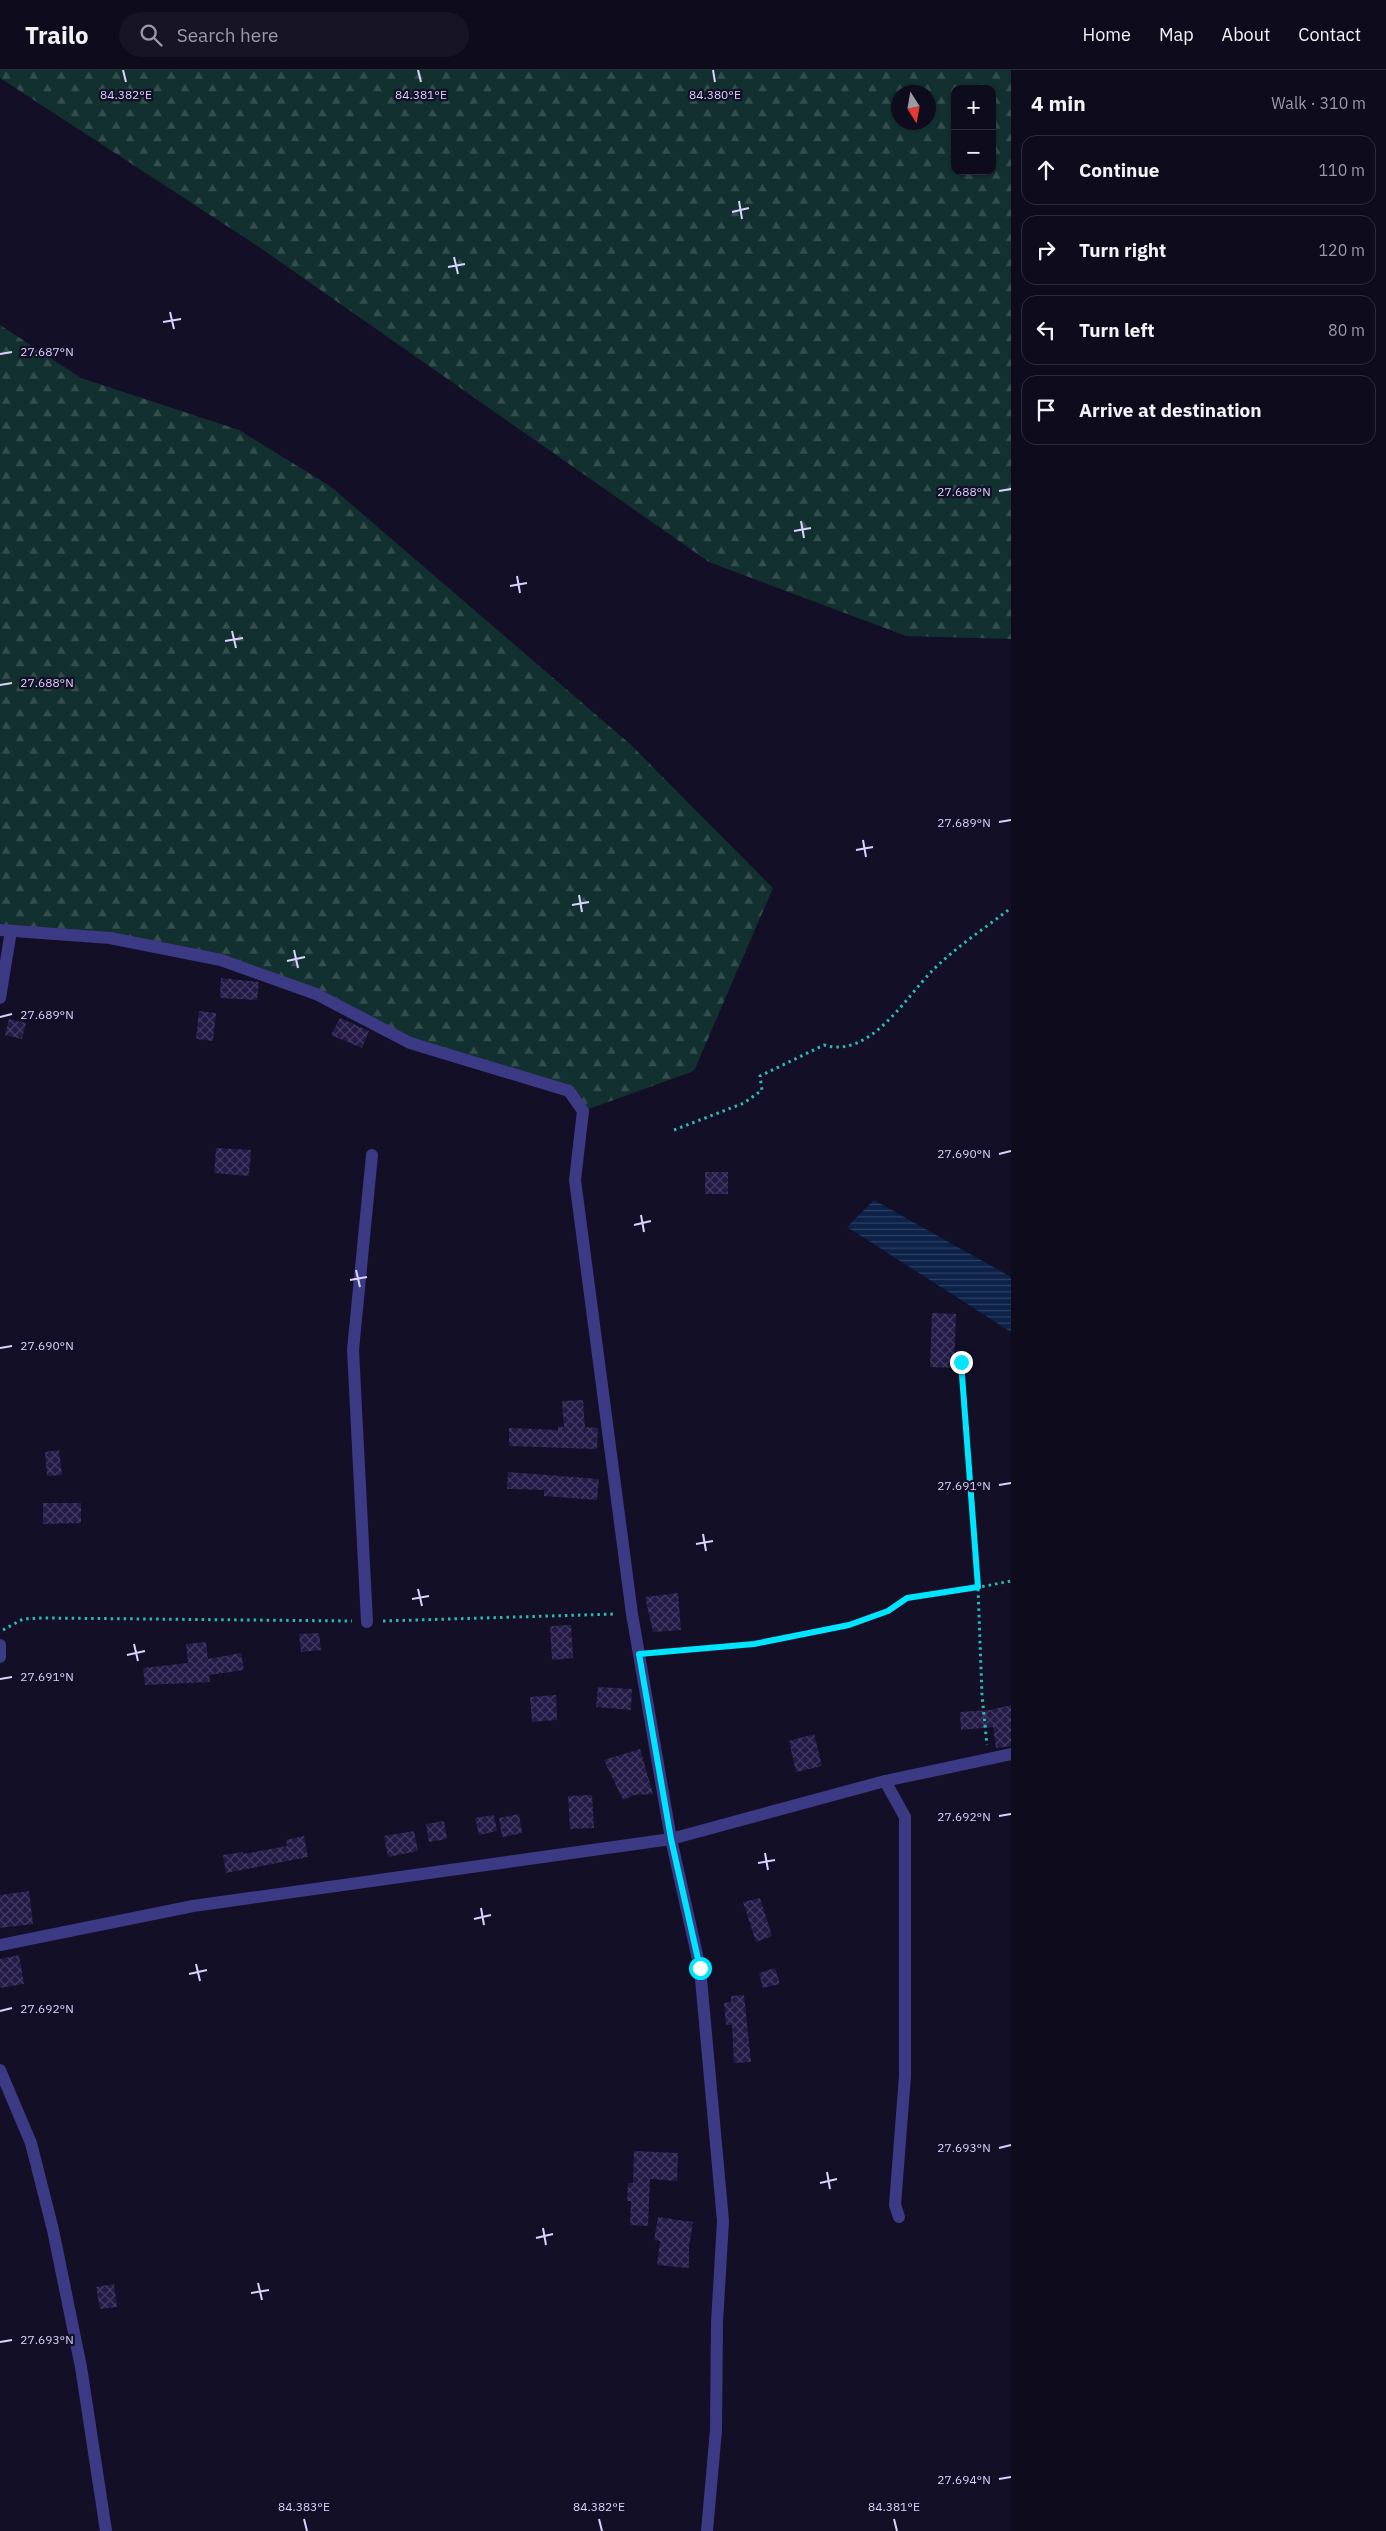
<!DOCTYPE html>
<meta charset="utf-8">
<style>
:root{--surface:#0e0b1c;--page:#171425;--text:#f1f3f6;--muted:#9b9ba3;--line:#2e2b3b}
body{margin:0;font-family:"IBM Plex Sans",sans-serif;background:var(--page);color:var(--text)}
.controls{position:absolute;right:15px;top:15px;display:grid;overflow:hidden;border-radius:10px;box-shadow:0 1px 4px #0004}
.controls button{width:45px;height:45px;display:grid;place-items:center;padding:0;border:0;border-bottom:1px solid var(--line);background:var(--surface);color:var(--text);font:25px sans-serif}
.compass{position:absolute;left:891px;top:15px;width:45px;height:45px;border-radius:50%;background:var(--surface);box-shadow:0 1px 4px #0004;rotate:169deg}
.stop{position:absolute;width:15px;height:15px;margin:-11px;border:4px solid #00e5ff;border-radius:50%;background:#fff}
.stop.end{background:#00e5ff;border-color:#fff;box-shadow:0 1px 5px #0008}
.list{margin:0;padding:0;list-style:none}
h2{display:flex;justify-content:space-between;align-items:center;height:65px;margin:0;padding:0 20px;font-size:21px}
h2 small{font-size:16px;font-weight:400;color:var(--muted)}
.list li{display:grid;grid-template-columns:32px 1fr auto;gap:15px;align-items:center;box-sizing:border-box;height:70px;margin:0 10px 10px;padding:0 10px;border:1px solid var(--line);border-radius:15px}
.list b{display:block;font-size:19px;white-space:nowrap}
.list em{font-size:16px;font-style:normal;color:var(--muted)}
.icon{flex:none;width:28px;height:28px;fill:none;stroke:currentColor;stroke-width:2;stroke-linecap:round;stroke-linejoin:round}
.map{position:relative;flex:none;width:1011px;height:2461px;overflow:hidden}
header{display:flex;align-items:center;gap:30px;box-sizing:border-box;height:70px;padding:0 25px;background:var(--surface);border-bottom:1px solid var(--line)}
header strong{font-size:24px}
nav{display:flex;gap:28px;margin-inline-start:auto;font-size:18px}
.search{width:350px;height:45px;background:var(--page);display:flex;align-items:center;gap:12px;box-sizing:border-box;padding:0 18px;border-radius:28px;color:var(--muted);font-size:19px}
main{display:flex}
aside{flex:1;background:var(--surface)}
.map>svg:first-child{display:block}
</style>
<header>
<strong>Trailo</strong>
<div class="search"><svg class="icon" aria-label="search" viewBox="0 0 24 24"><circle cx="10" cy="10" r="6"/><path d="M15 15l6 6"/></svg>Search here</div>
<nav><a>Home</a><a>Map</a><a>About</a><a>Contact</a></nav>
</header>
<main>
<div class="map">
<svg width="1011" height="2461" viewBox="0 0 1011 2461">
<defs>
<pattern id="forest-firs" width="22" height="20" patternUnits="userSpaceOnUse" patternTransform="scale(1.25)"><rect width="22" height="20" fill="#12302f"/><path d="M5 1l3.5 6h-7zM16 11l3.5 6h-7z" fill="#344d4e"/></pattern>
<pattern id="water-rules" width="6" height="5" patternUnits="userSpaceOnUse" patternTransform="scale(1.25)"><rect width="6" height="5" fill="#0c2248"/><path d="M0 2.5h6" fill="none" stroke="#2f4163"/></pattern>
<pattern id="building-cross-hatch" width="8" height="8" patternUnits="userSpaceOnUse" patternTransform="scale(1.25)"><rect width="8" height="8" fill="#241b47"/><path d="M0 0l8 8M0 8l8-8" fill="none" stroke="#433b63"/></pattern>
</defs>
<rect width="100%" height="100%" fill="#130f26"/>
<!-- forest -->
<g fill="url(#forest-firs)" fill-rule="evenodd">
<path d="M0,0H1011V569L906,566L709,492L259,177L0,8ZM955,19H992V101H955ZM898,22H928V52H898Z"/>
<path d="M0,255L81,308L239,360L330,416L630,674L773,818L694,1001L583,1041L569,1021L410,973L316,924L221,890L110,868L0,860Z"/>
</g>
<!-- water -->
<path fill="url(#water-rules)" d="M874,1130L1011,1207V1262L847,1157Z"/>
<!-- building -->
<g fill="url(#building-cross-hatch)">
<path d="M221,908L259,912L257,930L220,928Z"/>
<path d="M199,941L216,943L213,971L196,969Z"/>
<path d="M340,948L369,961L362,978L331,965Z"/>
<path d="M9,949L26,953L22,969L5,965Z"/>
<path d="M216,1078L251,1080L249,1106L214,1103Z"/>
<rect x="705" y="1102" width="23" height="22"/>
<path d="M932,1243L956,1244L954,1298L930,1297Z"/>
<path d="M583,1330L585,1357L598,1358L597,1379L509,1376V1358L558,1360V1356L564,1357L562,1331Z"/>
<path d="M59,1380L62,1405L47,1406L45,1382Z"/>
<path d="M508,1402L599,1409L597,1430L544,1426V1420L507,1419Z"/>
<path d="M43,1433H81V1453L43,1454Z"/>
<path d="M678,1523L681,1560L653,1562L645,1527Z"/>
<path d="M571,1555L573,1588L552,1590L550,1556Z"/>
<path d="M319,1563L321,1580L301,1582L299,1564Z"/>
<path d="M206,1572L208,1589L241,1583L244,1600L209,1605L210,1612L145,1615L143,1598L188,1593L186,1574Z"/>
<path d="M598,1617L632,1619L631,1640L596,1637Z"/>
<path d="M556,1625L557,1650L532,1652L530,1627Z"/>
<path d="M1011,1635V1676L996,1678L993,1657L961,1660L960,1642L990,1640Z"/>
<path d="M814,1664L822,1696L796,1702L789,1671Z"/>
<path d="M640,1679L653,1724L634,1725L623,1730L604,1690Z"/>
<path d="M592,1725L594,1758L570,1759L568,1726Z"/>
<path d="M519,1744L522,1763L502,1767L499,1748Z"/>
<path d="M494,1745L497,1761L479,1765L475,1748Z"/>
<path d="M444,1751L447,1769L429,1772L426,1754Z"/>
<path d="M414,1761L418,1781L388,1787L384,1766Z"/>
<path d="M304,1766L308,1787L226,1803L223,1785L243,1782V1784L287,1776L286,1770Z"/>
<path d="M29,1821L33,1854L0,1858V1825Z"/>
<path d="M760,1828L772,1866L756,1872L743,1832Z"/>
<path d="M19,1885L24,1914L0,1918V1889Z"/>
<path d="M775,1898L780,1914L763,1918L759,1903Z"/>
<path d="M744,1925L751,1992L734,1993L732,1955H726L724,1933L731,1932V1926Z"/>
<path d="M634,2081L678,2083L677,2111L650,2109L648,2156L630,2155L631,2131H627L628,2113H633Z"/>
<path d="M658,2147L693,2152L689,2176V2198L657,2195L660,2171L654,2170Z"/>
<path d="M114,2214L117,2237L100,2239L96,2217Z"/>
</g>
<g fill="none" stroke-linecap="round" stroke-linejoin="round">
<!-- path -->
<g stroke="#2fb8b0" stroke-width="3" stroke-dasharray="2.5 4" stroke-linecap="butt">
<path d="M674,1060L744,1033L762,1020L760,1006L824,975C870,989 905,928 933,900C956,877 985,858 1011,838"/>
<path d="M961,1292L978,1517L982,1626L987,1675"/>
<path d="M383,1551L616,1544"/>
<path d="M3,1560L23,1549L43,1548L352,1551"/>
<path d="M654,1583L754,1574L849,1555L889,1541L907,1528L944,1524L1011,1511"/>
</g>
<!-- minor -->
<g stroke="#3d3a85" stroke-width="12">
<path d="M0,860L110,868L221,890L316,924L410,973L569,1021L583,1041L575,1110L632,1544L671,1769L700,1898L723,2151L717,2252L716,2360L707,2461"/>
<path d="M0,928L11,861"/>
<path d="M367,1552L353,1280L372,1085"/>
<path d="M0,1575V1587"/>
<path d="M885,1711L905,1747V2006L895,2135L899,2147"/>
<path d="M0,1875L193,1836L671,1769L885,1711L1011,1684"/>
<path d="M0,2000L31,2073L53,2160L81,2297L106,2461"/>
</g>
</g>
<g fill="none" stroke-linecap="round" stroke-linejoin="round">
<!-- route -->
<path stroke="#00e5ff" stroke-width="6" d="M700,1898L671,1769L639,1584L754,1574L849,1555L888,1541L907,1528L978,1517L961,1292"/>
</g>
<!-- ticks -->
<path fill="none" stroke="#d9d4ff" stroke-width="2" d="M123,0L126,12M418,0L421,12M713,0L715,12M739,131L742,149M732,142L749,138M454,187L458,204M448,197L465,194M170,242L174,259M163,252L181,249M0,284L12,282M999,421L1011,419M801,451L804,468M794,461L811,458M517,506L520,523M510,516L527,513M232,561L236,578M225,571L243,568M0,615L12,613M999,752L1011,750M863,770L866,787M856,780L873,777M579,825L582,842M572,835L589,832M294,880L298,898M287,891L305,887M0,947L12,944M999,1084L1011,1081M641,1145L644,1162M634,1155L651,1151M356,1200L360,1217M350,1210L367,1207M0,1278L12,1276M999,1415L1011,1413M703,1464L706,1481M696,1474L713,1471M418,1519L422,1536M412,1529L429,1526M134,1574L138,1591M127,1585L145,1581M0,1609L12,1607M999,1746L1011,1744M765,1783L768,1800M758,1793L775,1790M481,1838L484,1855M474,1849L491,1845M196,1894L200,1911M189,1904L207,1900M0,1941L12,1938M999,2078L1011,2075M827,2102L830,2119M820,2113L837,2109M543,2158L546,2175M536,2168L553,2164M258,2213L262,2230M251,2223L269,2220M0,2272L12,2270M999,2409L1011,2407M304,2449L307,2461M599,2449L602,2461M894,2449L897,2461"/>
<g font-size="12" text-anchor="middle" fill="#d9d4ff" stroke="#130f26" stroke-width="4.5" stroke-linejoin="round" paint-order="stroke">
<text x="126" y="29">84.382°E</text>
<text x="421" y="29">84.381°E</text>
<text x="715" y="29">84.380°E</text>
<text x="47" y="286">27.687°N</text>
<text x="964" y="426">27.688°N</text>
<text x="47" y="617">27.688°N</text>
<text x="964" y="757">27.689°N</text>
<text x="47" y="949">27.689°N</text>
<text x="964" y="1088">27.690°N</text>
<text x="47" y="1280">27.690°N</text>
<text x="964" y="1420">27.691°N</text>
<text x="47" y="1611">27.691°N</text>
<text x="964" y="1751">27.692°N</text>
<text x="47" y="1943">27.692°N</text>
<text x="964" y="2082">27.693°N</text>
<text x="47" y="2274">27.693°N</text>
<text x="964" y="2414">27.694°N</text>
<text x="304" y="2441">84.383°E</text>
<text x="599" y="2441">84.382°E</text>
<text x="894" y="2441">84.381°E</text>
</g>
</svg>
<div class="controls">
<button>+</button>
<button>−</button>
</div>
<svg class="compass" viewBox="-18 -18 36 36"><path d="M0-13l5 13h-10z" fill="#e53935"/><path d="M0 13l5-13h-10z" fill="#9b9ba3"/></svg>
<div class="stop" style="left:700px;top:1898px"></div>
<div class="stop end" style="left:961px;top:1292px"></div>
</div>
<aside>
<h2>4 min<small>Walk · 310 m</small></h2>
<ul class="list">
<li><svg class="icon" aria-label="ahead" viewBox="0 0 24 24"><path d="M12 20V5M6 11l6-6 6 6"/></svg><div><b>Continue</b></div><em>110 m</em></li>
<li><svg class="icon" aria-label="right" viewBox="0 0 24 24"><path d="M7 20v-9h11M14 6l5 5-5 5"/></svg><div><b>Turn right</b></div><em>120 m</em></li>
<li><svg class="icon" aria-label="left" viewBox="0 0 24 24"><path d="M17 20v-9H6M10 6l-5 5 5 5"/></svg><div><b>Turn left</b></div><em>80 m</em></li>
<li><svg class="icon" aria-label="arrive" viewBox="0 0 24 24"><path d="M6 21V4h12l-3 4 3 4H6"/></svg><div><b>Arrive at destination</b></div></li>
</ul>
</aside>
</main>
